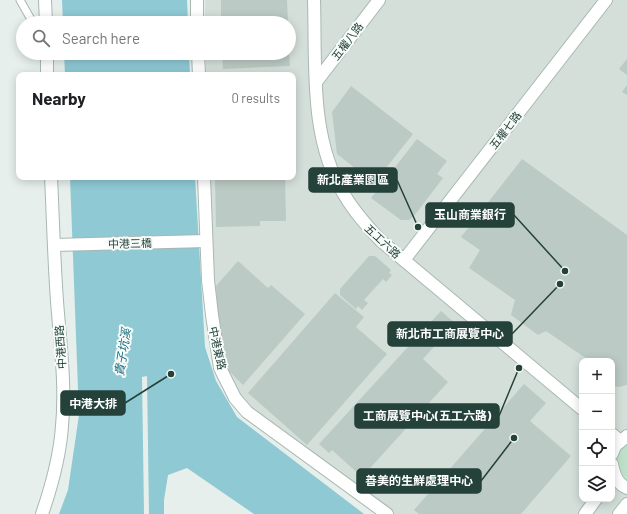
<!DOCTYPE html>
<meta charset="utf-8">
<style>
:root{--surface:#fff;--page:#f2f2f2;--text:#202124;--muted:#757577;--line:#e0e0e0}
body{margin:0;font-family:Barlow,"Noto Sans TC",sans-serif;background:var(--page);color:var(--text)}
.controls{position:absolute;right:12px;bottom:12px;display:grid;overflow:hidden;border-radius:8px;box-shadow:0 2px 10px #0003}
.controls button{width:36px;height:36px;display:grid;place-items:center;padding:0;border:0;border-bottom:1px solid var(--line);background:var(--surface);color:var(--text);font:20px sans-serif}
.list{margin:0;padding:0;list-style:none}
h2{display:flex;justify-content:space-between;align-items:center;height:52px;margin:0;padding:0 16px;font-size:17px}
h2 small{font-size:13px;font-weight:400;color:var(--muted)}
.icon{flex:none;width:22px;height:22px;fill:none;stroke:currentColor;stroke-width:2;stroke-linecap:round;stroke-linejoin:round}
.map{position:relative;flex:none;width:627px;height:514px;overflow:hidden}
.search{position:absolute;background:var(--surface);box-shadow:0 2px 10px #0003;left:16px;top:16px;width:280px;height:44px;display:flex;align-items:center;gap:10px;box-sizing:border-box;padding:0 14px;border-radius:22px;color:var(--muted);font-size:15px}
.panel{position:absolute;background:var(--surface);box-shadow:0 2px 10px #0003;left:16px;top:72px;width:280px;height:108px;border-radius:8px}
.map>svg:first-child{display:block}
</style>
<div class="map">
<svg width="627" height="514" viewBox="0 0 627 514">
<rect width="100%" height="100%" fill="#e6efeb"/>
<!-- built -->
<path fill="#d4dfda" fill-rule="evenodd" d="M205,0H627V514H388L251,410L234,386L223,362L216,327L209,177H293V75H206V53H289V23H205ZM582,361H612V499H582Z"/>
<!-- green -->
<path fill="#bfe0c8" d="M627,443V479C615,469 615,454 627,443Z"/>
<!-- water -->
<g fill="#8ec9d4">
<path d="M62,0H187L188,23H63Z"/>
<path d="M64,53H189L190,75H65Z"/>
<path d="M70,177H195L205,347L216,381L237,417L364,514H254L187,468L168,475L164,500V514H149L147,376L142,377L144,514H59L68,490L79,415Z"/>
</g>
<!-- building -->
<g fill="#bbcac4">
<path d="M221,0H287L288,23H221Z"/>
<path d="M222,53H289L290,66L223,69Z"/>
<path d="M627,59V75L619,69Z"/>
<path d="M627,85V95L622,92Z"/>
<path d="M351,86L413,134L374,183L337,154L332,112Z"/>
<path d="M417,139L447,161L437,174L443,178L414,216L409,220H401L371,198Z"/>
<path d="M522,159L627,235V385L619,387L612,386V361H590L546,331L538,335L511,315L515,300L469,268L480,250L461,237Z"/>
<path d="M215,177H285L286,221H260V226L216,227Z"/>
<path d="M369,256H375L391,270L389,273L392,275L386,282L383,279L364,300L368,303L362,310L358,306L356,309L340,295V289Z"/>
<path d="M238,261L268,288L271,285L305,314L243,385L229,371L218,316L216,286Z"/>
<path d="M335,293L364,317L356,327L387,354L307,445L248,393Z"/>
<path d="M441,311L455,323L423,359L448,382L362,477L332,450L329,453L319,444Z"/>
<path d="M524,384L546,403L530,421L571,456L521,514H419L414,510Z"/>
</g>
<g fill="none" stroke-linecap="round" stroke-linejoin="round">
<defs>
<path id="lane" d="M20,0L33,23"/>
<g id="street">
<path d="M45,0L46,23"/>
<path d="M197,0V23"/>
<path d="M314,0C316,64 309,140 345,196C355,213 368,227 381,241L582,409"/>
<path d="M47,53V75"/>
<path d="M198,53L199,75"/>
<path d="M316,82L379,0"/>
<path d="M204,177L208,280L212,315L220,368L235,398L247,412L387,514"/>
<path d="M54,245L206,241"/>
<path d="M404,260L606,0"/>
<path d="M612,434L620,441"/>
<path d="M42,514C52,485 60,456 62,426C66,385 60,342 57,301C54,260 53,218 51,177"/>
</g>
<g id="secondary">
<path d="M612,454L615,446L627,436"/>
<path d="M612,464C614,474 617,484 627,488"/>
<path d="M585,514L596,499"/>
<path d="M619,514L627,504"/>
</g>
</defs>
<!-- lane casing -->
<use href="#lane" stroke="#a8b8b2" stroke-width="9"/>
<!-- street casing -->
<use href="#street" stroke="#a8b8b2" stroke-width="14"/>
<!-- secondary casing -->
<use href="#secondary" stroke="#a4bbb3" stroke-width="14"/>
<!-- lane -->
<use href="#lane" stroke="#fff" stroke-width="7"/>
<!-- street -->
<use href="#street" stroke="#fff" stroke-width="12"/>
<!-- secondary -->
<use href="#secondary" stroke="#fff" stroke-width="12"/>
</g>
<g text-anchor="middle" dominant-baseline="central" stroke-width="4" stroke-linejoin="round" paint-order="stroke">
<!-- street labels -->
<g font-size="11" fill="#24423a" stroke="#f7fbf9">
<text transform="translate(347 41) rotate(-53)">五權八路</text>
<text transform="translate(505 130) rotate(-52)">五權七路</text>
<text transform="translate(383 241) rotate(43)">五工六路</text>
<text transform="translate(130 243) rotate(-1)">中港三橋</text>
<text transform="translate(60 347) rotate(-94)">中港西路</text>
<text transform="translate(218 348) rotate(78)">中港東路</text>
</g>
<!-- water labels -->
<g font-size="12" font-style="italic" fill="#1c6f80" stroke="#f7fbf9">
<text transform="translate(122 352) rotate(-81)">貴子坑溪</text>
</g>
</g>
<!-- callouts -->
<path fill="none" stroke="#24423a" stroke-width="1.5" d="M418 227L397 180M565 271L514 215M560 284L512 334M171 374L125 403M519 368L499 416M514 438L481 481"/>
<g fill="#24423a" stroke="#f7fbf9" stroke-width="1.5">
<circle cx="418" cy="227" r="4"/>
<circle cx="565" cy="271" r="4"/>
<circle cx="560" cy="284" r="4"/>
<circle cx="171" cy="374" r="4"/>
<circle cx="519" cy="368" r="4"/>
<circle cx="514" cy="438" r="4"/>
</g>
<g fill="#24423a" stroke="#24423a" stroke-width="1.5">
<rect x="309" y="168" width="88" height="24" rx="4"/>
<rect x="426" y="203" width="88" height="24" rx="4"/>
<rect x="388" y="322" width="124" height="24" rx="4"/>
<rect x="61" y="391" width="64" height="24" rx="4"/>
<rect x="355" y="404" width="144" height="24" rx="4"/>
<rect x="357" y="469" width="124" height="24" rx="4"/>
</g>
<g font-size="12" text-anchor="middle" font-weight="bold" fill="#fff">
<text x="353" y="184">新北產業園區</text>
<text x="470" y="219">玉山商業銀行</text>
<text x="450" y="338">新北市工商展覽中心</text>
<text x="93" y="408">中港大排</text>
<text x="427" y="420">工商展覽中心(五工六路)</text>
<text x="419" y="485">善美的生鮮處理中心</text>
</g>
</svg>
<div class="controls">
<button>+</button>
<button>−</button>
<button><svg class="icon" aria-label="locate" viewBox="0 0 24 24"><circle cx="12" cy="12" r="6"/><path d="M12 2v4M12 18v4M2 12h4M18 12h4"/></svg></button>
<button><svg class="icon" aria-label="layers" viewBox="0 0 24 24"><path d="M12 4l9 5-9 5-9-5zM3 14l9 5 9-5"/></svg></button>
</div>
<div class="search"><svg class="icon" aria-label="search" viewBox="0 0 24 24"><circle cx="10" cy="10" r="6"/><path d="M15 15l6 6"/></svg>Search here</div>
<section class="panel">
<h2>Nearby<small>0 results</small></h2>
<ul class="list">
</ul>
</section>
</div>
